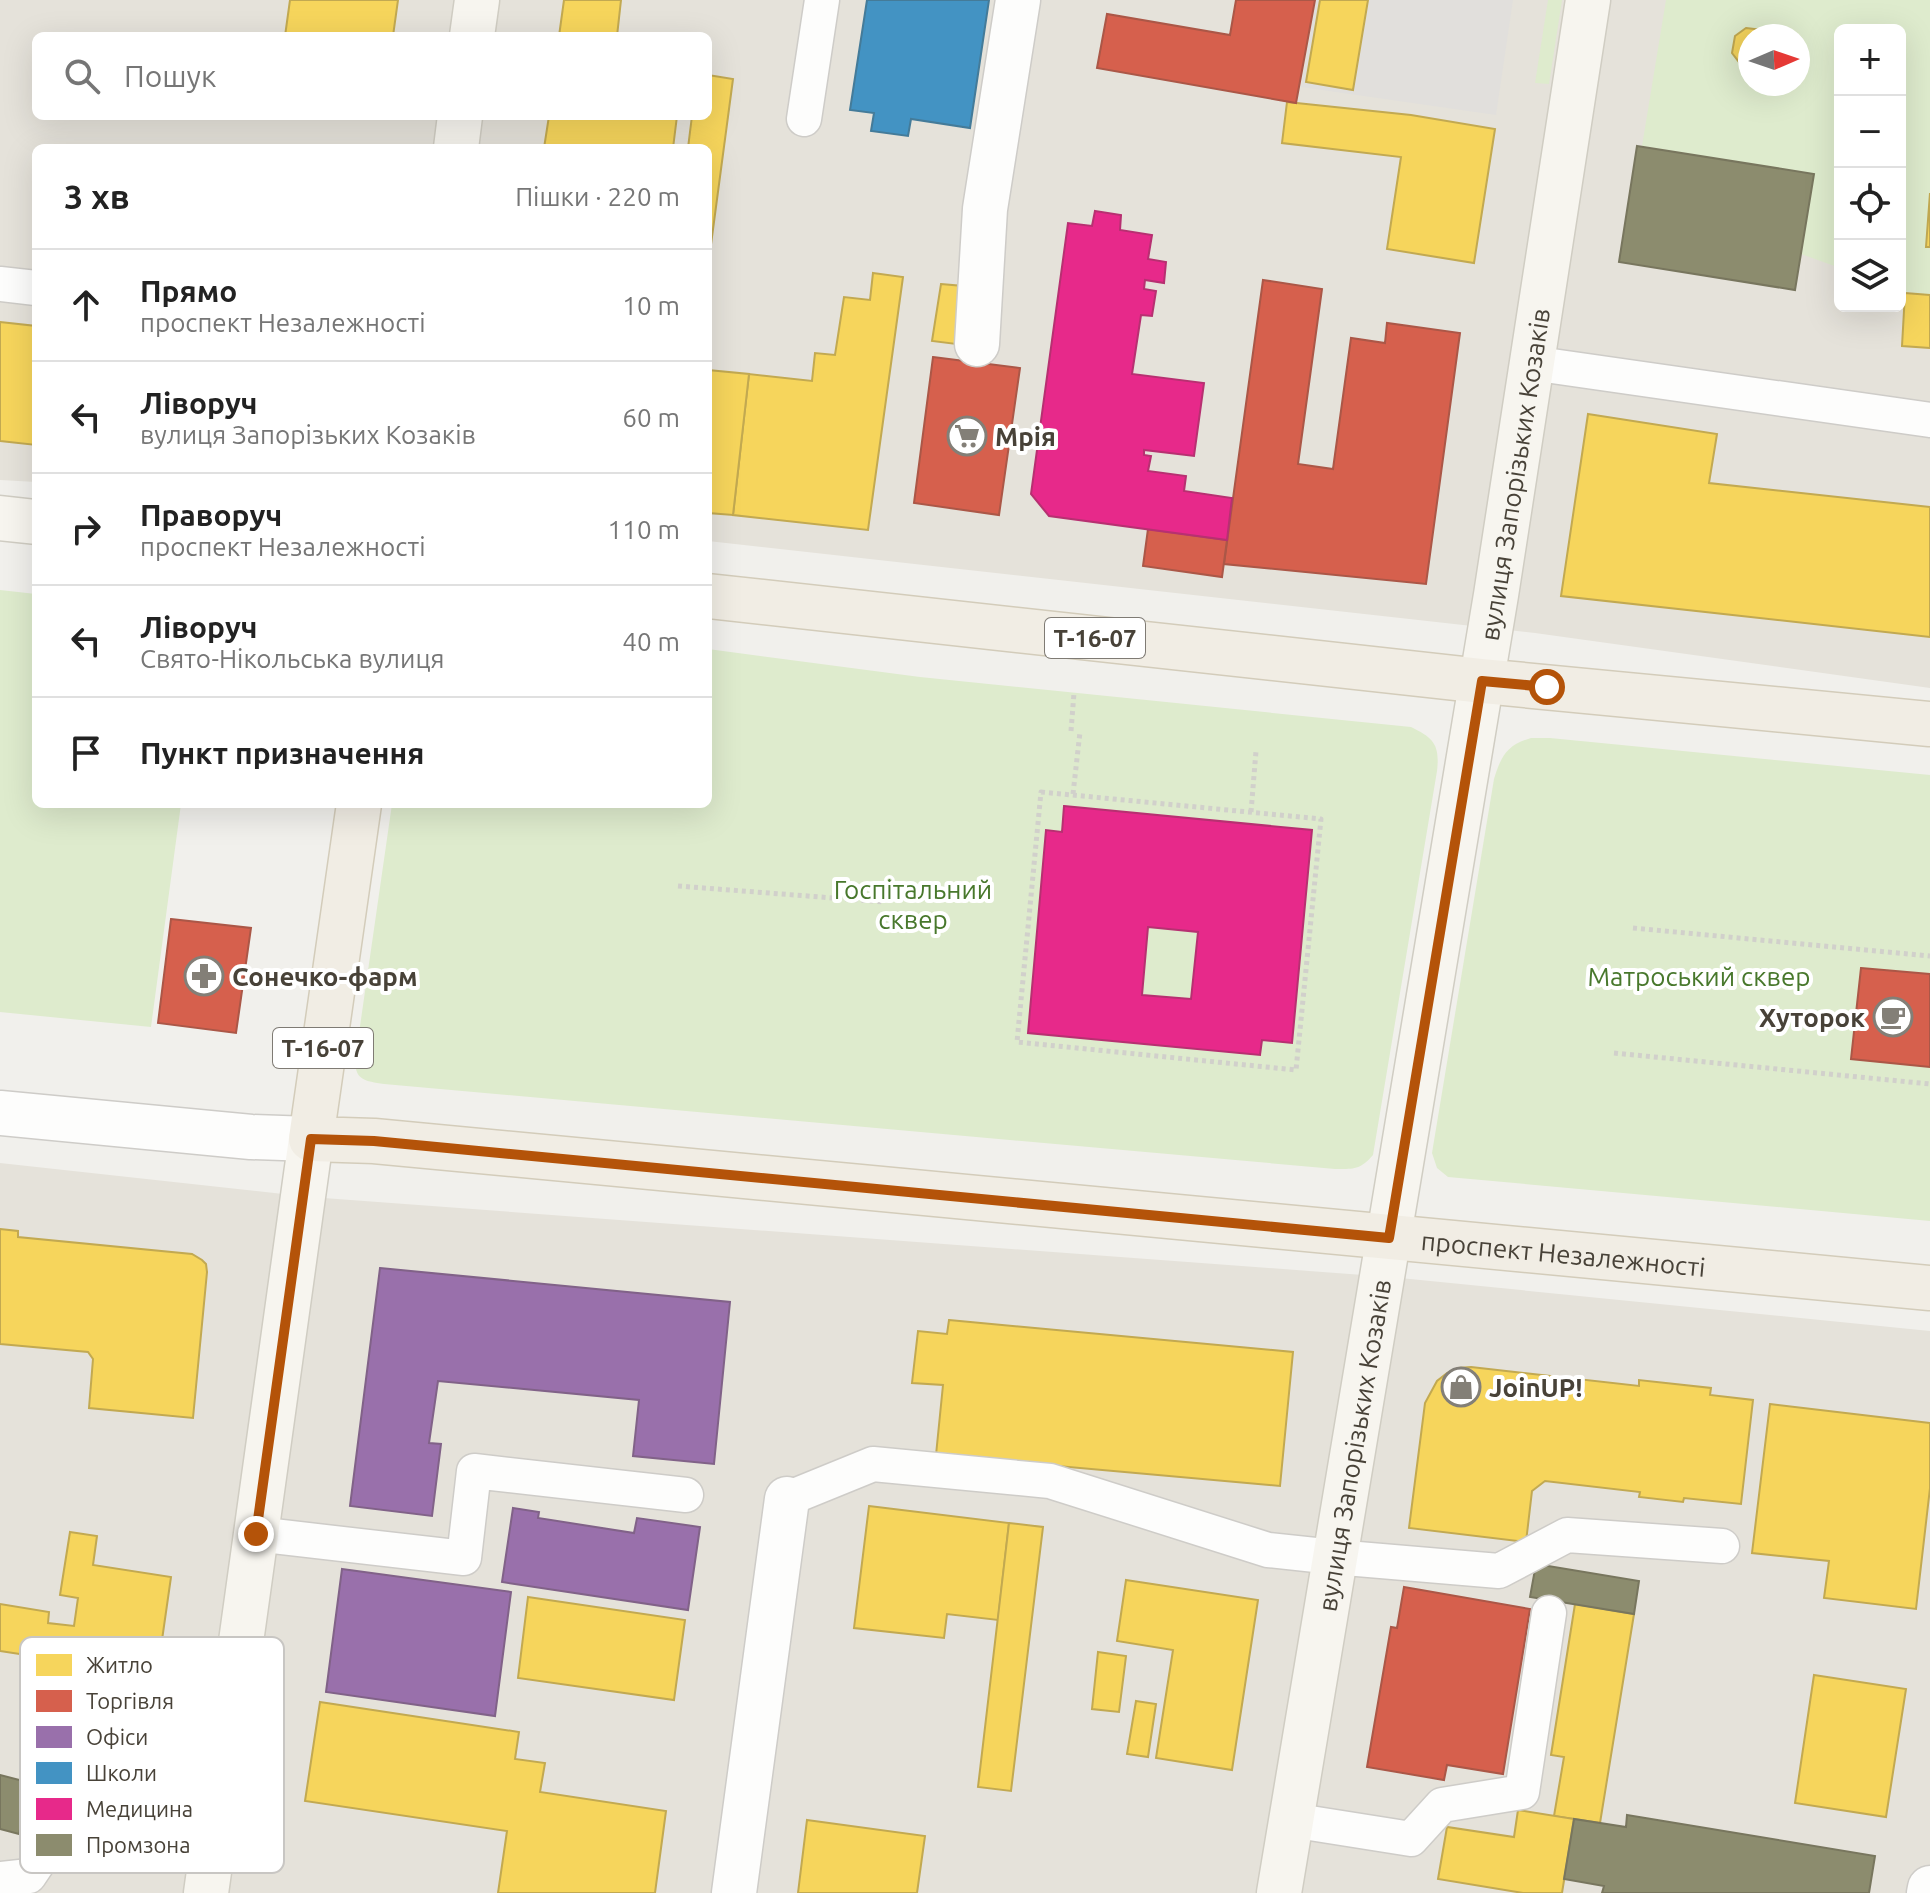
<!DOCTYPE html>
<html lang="uk">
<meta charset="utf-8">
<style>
:root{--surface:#fff;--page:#f6f6f6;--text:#222;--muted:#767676;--line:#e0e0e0}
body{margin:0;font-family:Ubuntu,sans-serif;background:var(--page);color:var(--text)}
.controls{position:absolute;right:24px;top:24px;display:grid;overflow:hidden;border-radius:12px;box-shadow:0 8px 32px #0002}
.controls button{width:72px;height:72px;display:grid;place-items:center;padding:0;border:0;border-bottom:2px solid var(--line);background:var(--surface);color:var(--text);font:40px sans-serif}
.compass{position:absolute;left:1738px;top:24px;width:72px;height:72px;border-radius:50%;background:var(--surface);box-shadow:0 8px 32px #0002;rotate:88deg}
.stop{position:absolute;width:24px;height:24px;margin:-18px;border:6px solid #b45309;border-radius:50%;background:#fff}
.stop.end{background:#b45309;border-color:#fff;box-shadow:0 2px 8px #0008}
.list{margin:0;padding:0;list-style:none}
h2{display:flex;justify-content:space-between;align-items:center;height:104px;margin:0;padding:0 32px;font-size:34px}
h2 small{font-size:26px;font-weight:400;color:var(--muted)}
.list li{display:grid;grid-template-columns:52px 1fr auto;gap:24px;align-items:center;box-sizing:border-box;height:112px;padding:0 32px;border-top:2px solid var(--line)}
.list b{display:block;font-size:30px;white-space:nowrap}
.list p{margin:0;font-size:26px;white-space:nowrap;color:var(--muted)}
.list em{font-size:26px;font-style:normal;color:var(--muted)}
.icon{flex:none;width:44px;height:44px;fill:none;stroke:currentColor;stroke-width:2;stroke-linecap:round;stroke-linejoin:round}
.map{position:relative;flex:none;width:1930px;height:1893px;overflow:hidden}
.search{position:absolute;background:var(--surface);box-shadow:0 8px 32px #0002;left:32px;top:32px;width:680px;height:88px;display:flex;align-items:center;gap:20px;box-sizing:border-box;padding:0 28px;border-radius:12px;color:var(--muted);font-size:30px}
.panel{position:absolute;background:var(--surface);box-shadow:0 8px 32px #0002;left:32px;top:144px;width:680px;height:664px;border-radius:12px}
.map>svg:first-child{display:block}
</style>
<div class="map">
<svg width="1930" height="1893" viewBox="0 0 1930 1893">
<rect width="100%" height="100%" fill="#f1f0ec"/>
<!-- residential -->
<g fill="#e5e2da" fill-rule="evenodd">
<path d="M0,0H1930V688L1535,633L708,541V148H36V482L0,480ZM1840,30H1900V306H1840ZM36,36H708V116H36ZM1750,36H1798V84H1750Z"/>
<path d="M0,1163L310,1197L1390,1277L1930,1331V1893H0Z"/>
</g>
<!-- green -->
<g fill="#deebcd" fill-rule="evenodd">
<path d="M1548,0H1562L1549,84L1535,83Z"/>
<path d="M1666,0H1930V295L1900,291V30H1840V268L1801,254L1814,174L1642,146ZM1750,36H1798V84H1750Z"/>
<path d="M0,590L36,594V804H181L151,1027L0,1012Z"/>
<path d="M708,649L920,677L1411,727C1434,738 1440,745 1437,771L1373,1155C1360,1170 1354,1169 1335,1169L384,1084C362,1081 353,1079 356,1054L392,804H708Z"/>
<path d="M1531,738H1550L1930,775V1221L1448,1177L1437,1168L1432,1153L1494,779C1501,756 1507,745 1531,738Z"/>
</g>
<!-- parking -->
<path fill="#e1dfdc" d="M1316,0H1513L1496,115L1301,87Z"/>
<!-- homes -->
<g fill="#f6d55c" stroke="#c2a951" stroke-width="2">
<path d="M290,0H398L393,36H285Z"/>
<path d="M564,0H621L617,36H559Z"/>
<path d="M1320,0H1368L1353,90L1306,82Z"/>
<path d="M1746,28L1796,34L1798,36H1750V67L1742,66L1732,53L1735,36Z"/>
<path d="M1798,36L1805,46L1804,63L1798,67Z"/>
<path d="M708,75L733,79L708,267V148H688L692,116H708Z"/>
<path d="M1287,102L1411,115L1495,129L1474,263L1387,249L1401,157L1282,143Z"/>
<path d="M549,116H677L673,148H544Z"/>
<path d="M1930,193V247H1926Z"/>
<path d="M873,273L903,277L868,530L733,515L749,374L812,381L815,353L835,355L844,297L870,300Z"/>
<path d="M941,284L963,286L956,344L932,341Z"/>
<path d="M1905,293L1930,295V348L1902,346Z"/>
<path d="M0,322L36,326V445L0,441Z"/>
<path d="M708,370L749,374L733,515L708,513Z"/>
<path d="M1588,414L1717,434L1709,483L1930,507V637L1561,596Z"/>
<path d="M0,1229L18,1231V1237L192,1254L202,1260L206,1264L207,1272L193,1418L89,1408L93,1359L88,1352L0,1344Z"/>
<path d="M949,1320L1293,1352L1280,1486L936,1455L943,1385L912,1383L918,1331L947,1334Z"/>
<path d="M1471,1367L1639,1386V1380L1711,1388L1710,1395L1753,1400L1741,1504L1684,1498L1683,1502L1639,1497L1640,1492L1545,1481L1532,1491L1526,1542L1409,1528L1425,1403L1437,1381L1447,1373L1458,1368Z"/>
<path d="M1770,1404L1930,1423V1488L1916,1609L1824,1598L1829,1561L1752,1553Z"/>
<path d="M869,1506L1009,1523L998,1620L947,1614L944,1638L854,1628Z"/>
<path d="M1009,1523L1043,1527L1011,1791L978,1787Z"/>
<path d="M70,1532L97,1536L93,1565L171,1577L157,1675L0,1651V1604L49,1612L48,1623L74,1626L78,1598L60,1595Z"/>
<path d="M1126,1580L1258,1600L1232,1770L1156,1758L1173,1650L1117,1641Z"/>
<path d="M528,1597L685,1620L674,1700L518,1678Z"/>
<path d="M1575,1604L1634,1614L1600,1823L1554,1816L1564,1757L1551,1755Z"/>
<path d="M1098,1652L1126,1656L1119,1712L1092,1709Z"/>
<path d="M1814,1675L1906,1689L1886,1817L1795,1803Z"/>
<path d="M1136,1701L1156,1704L1148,1757L1127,1754Z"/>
<path d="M320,1702L519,1732L515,1759L545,1763L540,1792L666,1811L655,1893H498L507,1831L305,1801Z"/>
<path d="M1518,1810L1574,1819L1562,1893H1523L1438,1879L1447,1827L1514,1837Z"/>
<path d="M807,1820L925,1836L917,1893H798Z"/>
</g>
<!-- shops -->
<g fill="#d6604d" stroke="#ab5747" stroke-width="2">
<path d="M1236,0H1315L1296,103L1097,68L1107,14L1230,35Z"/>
<path d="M1263,280L1322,289L1298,464L1333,469L1351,338L1385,343L1387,323L1460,333L1426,584L1224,564Z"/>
<path d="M933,357L1020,368L999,515L914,503Z"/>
<path d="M1148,529L1227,540L1222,577L1143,566Z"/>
<path d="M171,919L251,928L236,1033L158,1023Z"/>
<path d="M1861,968L1930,974V1067L1851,1059Z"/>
<path d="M1404,1587L1530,1609L1503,1774L1447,1765L1444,1780L1367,1767L1391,1627L1397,1628Z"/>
</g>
<!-- offices -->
<g fill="#9970ab" stroke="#816288" stroke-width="2">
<path d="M380,1268L730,1302L714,1464L633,1456L639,1400L438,1381L429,1443L441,1444L432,1516L350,1506Z"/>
<path d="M513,1508L539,1512L538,1518L634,1533L637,1518L700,1527L688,1610L502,1582Z"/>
<path d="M342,1569L511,1592L495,1716L326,1692Z"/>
</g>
<!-- schools -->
<path fill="#4393c3" stroke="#447b99" stroke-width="2" d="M867,0H989L970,128L911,119L908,136L871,131L874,113L850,110Z"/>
<!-- health -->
<g fill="#e7298a" stroke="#b73071" stroke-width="2" fill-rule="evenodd">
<path d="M1095,211L1121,215L1120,230L1152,235L1148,259L1166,262L1164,283L1145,280L1144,289L1156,291L1152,316L1141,315L1132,374L1204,383L1194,456L1144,450V455L1151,456L1148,471L1186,476L1184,491L1232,498L1227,540L1049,516L1031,494L1068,223L1092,226Z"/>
<path d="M1064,806L1312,830L1292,1043L1262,1040L1260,1055L1028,1033L1046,830L1062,832ZM1148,927L1198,932L1191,999L1142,995Z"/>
</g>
<!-- industry -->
<g fill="#8c8c6e" stroke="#78765e" stroke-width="2">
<path d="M1637,146L1814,174L1795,290L1619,262Z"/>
<path d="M1536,1564L1639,1581L1634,1614L1530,1597Z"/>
<path d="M0,1775L31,1783L19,1834L0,1829Z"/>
<path d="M1627,1815L1875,1856L1869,1893H1602L1604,1886L1564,1879L1574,1819L1626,1827Z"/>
</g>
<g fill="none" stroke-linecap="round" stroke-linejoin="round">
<defs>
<g id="lane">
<path d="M804,119L822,0"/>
<path d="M0,284L36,288"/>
<path d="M1531,363L1930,420"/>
<path d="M787,1499L873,1464L1050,1481L1268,1550L1334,1557L1499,1571L1567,1535L1722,1546"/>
<path d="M256,1534L464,1558L474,1471L686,1495"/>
<path d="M1291,1820L1411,1839L1442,1805L1522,1792L1549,1613"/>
<path d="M0,1879L29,1876L64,1824L212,1848"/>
</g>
<g id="street">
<path d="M977,344L985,209L1018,0"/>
<path d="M0,1113L251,1137L311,1139"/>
<path d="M734,1893L787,1499"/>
<path d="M1929,1893L1930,1888"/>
</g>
<g id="secondary">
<path d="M472,36L477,0"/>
<path d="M456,148L460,116"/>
<path d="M0,518L36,522"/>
<path d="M206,1893L311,1139"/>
<path id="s1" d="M1279,1893L1496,595L1588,0"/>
</g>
<g id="primary">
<path d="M708,596L1482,681L1930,724"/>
<path id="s2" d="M359,804L311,1139L374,1141L1930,1288"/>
</g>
</defs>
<!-- lane casing -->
<use href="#lane" stroke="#ceccc8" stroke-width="37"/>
<!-- street casing -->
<use href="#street" stroke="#ceccc8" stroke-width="47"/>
<!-- secondary casing -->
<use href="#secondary" stroke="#d0cdc3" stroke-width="47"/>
<!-- primary casing -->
<use href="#primary" stroke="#d3ccba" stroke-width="47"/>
<!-- path -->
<g stroke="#d1d0cb" stroke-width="5" stroke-dasharray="4 4" stroke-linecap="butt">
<path d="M1071,731L1074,693"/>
<path d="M1041,792L1321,819L1296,1070L1017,1042Z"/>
<path d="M1073,794L1080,732"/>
<path d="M1251,812L1256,751"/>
<path d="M678,886L885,902"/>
<path d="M1633,928L1930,956"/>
<path d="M1614,1053L1930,1084"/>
</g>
<!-- lane -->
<use href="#lane" stroke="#fdfdfc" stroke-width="34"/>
<!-- street -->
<use href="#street" stroke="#fdfdfc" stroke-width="44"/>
<!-- secondary -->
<use href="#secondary" stroke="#f7f5ef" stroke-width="44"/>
<!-- primary -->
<use href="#primary" stroke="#f1ede4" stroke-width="44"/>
</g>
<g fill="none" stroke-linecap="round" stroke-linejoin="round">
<!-- route -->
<path stroke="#b45309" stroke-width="10" d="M256,1534L311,1139L374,1141L1389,1238L1482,681L1547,687"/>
</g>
<!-- icons -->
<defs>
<symbol id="supermarket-ring" viewBox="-11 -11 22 22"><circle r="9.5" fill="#fff" stroke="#837f77" stroke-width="1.5"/><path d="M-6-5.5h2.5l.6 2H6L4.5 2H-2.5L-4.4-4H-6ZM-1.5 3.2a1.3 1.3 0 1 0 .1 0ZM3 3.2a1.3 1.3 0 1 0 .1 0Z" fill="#837f77"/></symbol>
<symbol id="pharmacy-ring" viewBox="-11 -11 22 22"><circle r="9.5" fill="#fff" stroke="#837f77" stroke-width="1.5"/><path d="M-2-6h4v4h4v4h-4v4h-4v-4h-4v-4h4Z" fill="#837f77"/></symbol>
<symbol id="cafe-ring" viewBox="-11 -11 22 22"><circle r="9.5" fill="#fff" stroke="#837f77" stroke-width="1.5"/><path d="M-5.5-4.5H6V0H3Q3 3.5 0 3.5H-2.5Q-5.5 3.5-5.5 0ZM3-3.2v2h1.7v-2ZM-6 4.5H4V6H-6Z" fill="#837f77"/></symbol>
<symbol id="shop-ring" viewBox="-11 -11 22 22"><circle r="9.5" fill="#fff" stroke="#837f77" stroke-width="1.5"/><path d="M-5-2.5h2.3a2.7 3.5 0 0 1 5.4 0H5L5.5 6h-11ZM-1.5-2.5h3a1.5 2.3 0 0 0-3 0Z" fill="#837f77"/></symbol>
</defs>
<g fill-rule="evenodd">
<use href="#supermarket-ring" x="945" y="414" width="44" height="44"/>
<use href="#pharmacy-ring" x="182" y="954" width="44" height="44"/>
<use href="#cafe-ring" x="1871" y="995" width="44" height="44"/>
<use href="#shop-ring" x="1439" y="1365" width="44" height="44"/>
</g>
<g text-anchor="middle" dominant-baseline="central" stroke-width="8" stroke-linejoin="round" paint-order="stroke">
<!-- shield labels -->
<g fill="#fff" stroke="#7f7b74" stroke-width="2">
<rect x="1045" y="618" width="100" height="40" rx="6"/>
<rect x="273" y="1028" width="100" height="40" rx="6"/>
</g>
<g font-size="24" font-weight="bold" fill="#484238">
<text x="1095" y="638">Т-16-07</text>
<text x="323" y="1048">Т-16-07</text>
</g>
<!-- poi labels -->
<g font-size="26" font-weight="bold" fill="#484238" stroke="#fff" text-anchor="start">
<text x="995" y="436">Мрія</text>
<text x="232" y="976">Сонечко-фарм</text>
<text x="1865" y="1017" text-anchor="end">Хуторок</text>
<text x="1489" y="1387">JoinUP!</text>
</g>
<!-- street labels -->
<g font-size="26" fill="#484238" stroke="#fff">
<text stroke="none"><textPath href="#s1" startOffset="1438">вулиця Запорізьких Козаків</textPath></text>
<text stroke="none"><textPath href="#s2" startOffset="1596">проспект Незалежності</textPath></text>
<text stroke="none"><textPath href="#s1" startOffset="454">вулиця Запорізьких Козаків</textPath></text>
</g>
<!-- park labels -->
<g font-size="26" fill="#48782c" stroke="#fff">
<text x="913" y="889">Госпітальний<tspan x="913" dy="30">сквер</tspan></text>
<text x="1699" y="976">Матроський сквер</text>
</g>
</g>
<!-- legend -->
<rect x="20" y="1637" width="264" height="236" rx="12" fill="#fff" stroke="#c8c6c3" stroke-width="2"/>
<rect x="36" y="1654" width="36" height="22" fill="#f6d55c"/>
<rect x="36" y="1690" width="36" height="22" fill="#d6604d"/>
<rect x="36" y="1726" width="36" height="22" fill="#9970ab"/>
<rect x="36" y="1762" width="36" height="22" fill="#4393c3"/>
<rect x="36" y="1798" width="36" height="22" fill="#e7298a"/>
<rect x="36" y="1834" width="36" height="22" fill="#8c8c6e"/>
<g font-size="22" fill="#484238">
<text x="86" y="1673">Житло</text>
<text x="86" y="1709">Торгівля</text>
<text x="86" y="1745">Офіси</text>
<text x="86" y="1781">Школи</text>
<text x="86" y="1817">Медицина</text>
<text x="86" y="1853">Промзона</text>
</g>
</svg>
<div class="controls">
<button>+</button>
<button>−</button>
<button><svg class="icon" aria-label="locate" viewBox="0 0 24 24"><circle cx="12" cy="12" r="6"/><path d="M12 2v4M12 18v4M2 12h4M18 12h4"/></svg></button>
<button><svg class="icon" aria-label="layers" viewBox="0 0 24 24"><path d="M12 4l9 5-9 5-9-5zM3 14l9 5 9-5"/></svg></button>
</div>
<svg class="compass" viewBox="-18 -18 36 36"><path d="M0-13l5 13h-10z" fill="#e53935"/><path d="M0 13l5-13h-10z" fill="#767676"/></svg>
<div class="stop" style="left:1547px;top:687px"></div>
<div class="stop end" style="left:256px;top:1534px"></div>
<div class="search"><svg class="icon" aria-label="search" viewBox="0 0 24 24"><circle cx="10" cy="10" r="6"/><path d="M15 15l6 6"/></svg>Пошук</div>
<section class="panel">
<h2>3 хв<small>Пішки · 220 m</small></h2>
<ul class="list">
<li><svg class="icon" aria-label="ahead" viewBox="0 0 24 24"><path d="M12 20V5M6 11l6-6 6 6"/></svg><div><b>Прямо</b><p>проспект Незалежності</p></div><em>10 m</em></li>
<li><svg class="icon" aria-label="left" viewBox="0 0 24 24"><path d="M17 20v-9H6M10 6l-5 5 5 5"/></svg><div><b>Ліворуч</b><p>вулиця Запорізьких Козаків</p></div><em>60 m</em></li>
<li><svg class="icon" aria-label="right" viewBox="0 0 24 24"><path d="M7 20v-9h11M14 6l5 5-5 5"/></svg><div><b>Праворуч</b><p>проспект Незалежності</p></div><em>110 m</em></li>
<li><svg class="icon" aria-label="left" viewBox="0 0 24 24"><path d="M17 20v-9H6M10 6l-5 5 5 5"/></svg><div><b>Ліворуч</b><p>Свято-Нікольська вулиця</p></div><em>40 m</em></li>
<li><svg class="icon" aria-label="arrive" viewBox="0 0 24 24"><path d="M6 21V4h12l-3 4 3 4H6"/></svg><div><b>Пункт призначення</b></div></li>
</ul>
</section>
</div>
